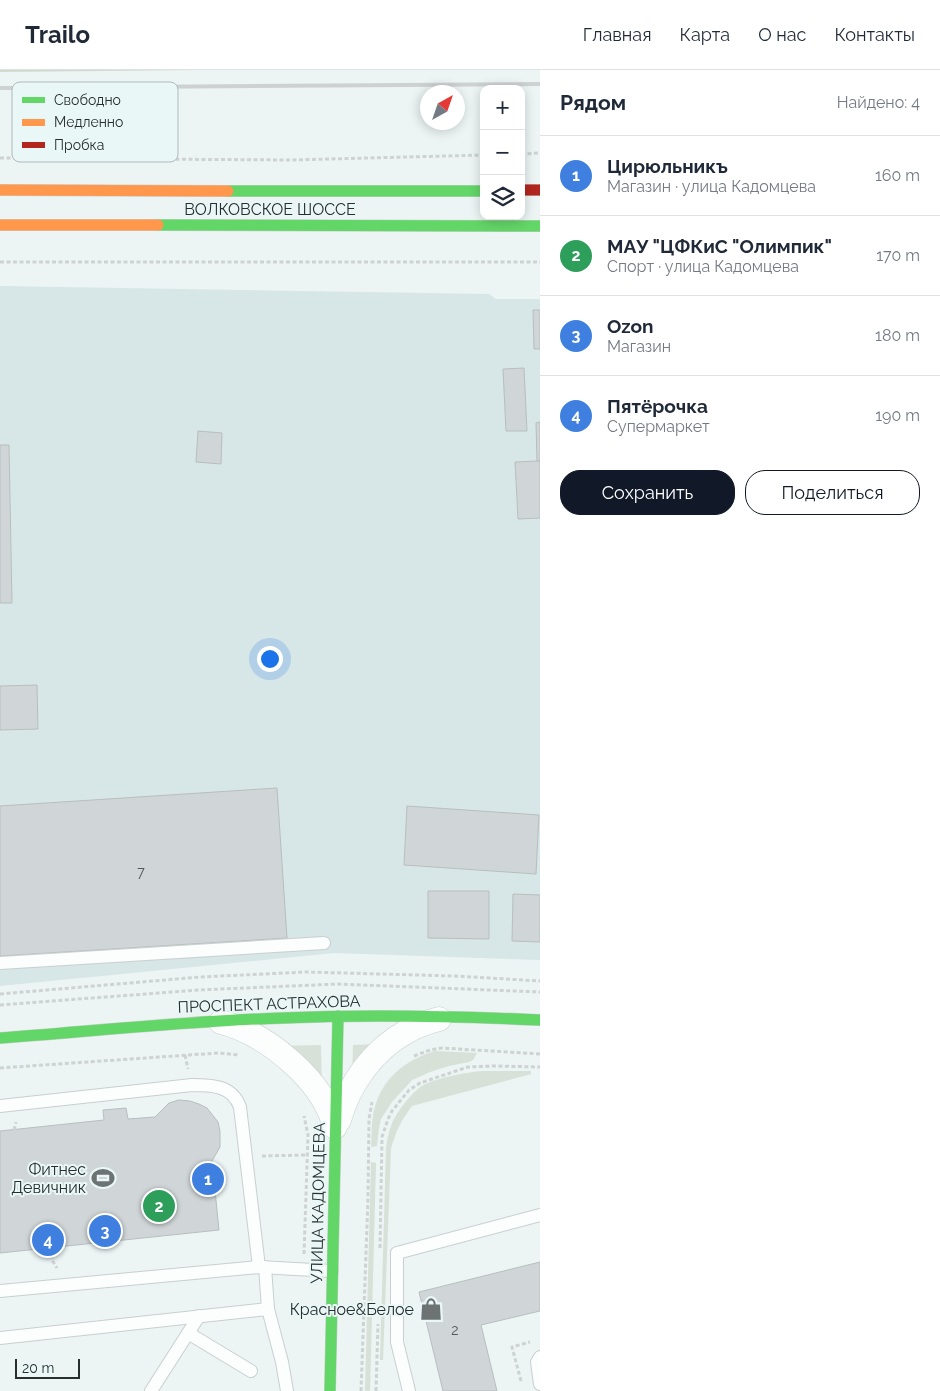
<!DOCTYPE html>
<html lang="ru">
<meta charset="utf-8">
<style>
:root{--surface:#fff;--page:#f2f2f3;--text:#1f2937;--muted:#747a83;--line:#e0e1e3;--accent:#111827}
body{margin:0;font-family:Raleway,sans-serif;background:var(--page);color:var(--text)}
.controls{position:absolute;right:15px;top:15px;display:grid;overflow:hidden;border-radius:10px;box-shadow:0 2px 12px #0003}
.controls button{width:45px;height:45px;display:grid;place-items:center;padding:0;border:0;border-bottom:1px solid var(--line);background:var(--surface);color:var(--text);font:25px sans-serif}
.compass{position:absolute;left:420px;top:15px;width:45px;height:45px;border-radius:50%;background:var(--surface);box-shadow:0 2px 12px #0003;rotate:40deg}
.scale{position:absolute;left:15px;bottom:12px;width:65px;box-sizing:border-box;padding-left:5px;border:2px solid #282d2d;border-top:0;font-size:14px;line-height:18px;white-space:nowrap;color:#282d2d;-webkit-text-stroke:4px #e9f7f7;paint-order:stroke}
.you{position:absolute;left:269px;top:588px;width:18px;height:18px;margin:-12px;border:4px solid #fff;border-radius:50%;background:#1a73e8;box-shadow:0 0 0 8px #1a73e833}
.badge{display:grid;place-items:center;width:32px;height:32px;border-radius:50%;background:var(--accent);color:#fff;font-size:16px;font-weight:700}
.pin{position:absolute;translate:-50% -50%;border:2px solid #fff;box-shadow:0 1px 5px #0006}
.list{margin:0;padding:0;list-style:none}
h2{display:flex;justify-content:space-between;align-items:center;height:65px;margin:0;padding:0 20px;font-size:21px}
h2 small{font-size:16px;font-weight:400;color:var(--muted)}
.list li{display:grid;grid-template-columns:32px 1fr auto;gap:15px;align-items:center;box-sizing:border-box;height:80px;padding:0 20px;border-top:1px solid var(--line)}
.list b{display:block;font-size:19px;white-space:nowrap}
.list p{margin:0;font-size:16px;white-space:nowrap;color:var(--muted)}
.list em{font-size:16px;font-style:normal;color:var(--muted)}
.actions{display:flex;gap:10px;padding:15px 20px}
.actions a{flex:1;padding:11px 0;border:1px solid var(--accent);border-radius:20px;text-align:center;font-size:18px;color:var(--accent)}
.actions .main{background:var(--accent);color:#fff}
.icon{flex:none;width:28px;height:28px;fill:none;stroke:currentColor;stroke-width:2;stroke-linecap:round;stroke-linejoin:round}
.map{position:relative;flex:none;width:540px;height:1321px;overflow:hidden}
header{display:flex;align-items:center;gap:30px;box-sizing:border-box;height:70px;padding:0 25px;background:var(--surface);border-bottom:1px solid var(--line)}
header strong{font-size:24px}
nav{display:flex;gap:28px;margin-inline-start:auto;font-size:18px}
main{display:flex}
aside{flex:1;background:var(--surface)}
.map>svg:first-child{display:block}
</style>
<header>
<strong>Trailo</strong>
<nav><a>Главная</a><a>Карта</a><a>О нас</a><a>Контакты</a></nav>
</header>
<main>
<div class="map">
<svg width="540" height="1321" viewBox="0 0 540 1321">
<rect width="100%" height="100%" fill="#ecf4f4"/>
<!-- built -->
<path fill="#d7e6e6" d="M0,216L489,224L496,229H540V890L334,883L0,916Z"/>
<!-- green -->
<g fill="#d7e1d7">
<path d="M379,974L352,1011L353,975Z"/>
<path d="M321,975L322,1020L278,976Z"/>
<path d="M435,981L477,983L473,990L469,992L449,996L430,1002L412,1010L392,1032L381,1049L379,1058L377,1076L371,1077C372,1065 371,1053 374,1041C381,1009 405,990 435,981Z"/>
<path d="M483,1001H531V1004L412,1036C401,1051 396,1060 391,1079L383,1290H380L386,1079C387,1071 388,1063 391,1056C395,1044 411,1023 422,1016C435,1008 467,1002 483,1001Z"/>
<path d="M371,1092L376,1093L370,1321H365Z"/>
</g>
<!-- forest -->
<path fill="#cedbcc" d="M0,0H197L0,2Z"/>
<!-- building -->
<g fill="#d0d6d7" stroke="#b8bebf">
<path d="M533,240H540V279H534Z"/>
<path d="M524,298L527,361H506L503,299Z"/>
<path d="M540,352V391H537L536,353Z"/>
<path d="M198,361L222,363L221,394L196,392Z"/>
<path d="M0,375H9L12,533H0Z"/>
<path d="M537,391H540V448L518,449L515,392Z"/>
<path d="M37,615L38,659L0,660V616Z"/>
<path d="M277,718L287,868L0,886V736Z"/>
<path d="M407,736L539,745L536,804L404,795Z"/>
<path d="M428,821H489V869L428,868Z"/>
<path d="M513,824L540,825V872L512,871Z"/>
<path d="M179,1030L190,1031L199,1034L207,1038L218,1052L220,1061V1077L212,1091L219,1160L0,1183V1061L104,1050L103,1040L126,1038L128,1049L155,1047L169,1033Z"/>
<path d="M540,1192V1241L481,1255L497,1321H443L419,1222Z"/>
</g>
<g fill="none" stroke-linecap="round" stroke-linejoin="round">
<defs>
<g id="lane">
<path d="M0,893L324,873"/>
<path d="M0,1036L192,1015C211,1015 232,1015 240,1037L259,1197"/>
<path d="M265,1197L268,1239"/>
<path d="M0,1221L259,1197L332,1201"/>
<path d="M188,1263L251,1301"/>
<path d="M0,1268L268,1239L282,1292L287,1321"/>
<path d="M540,1287L537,1292L540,1314"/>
<path d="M151,1321L199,1246"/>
<path d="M409,1321L397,1272V1183L540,1145"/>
</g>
<g id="street">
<path d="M221,952C267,964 323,1010 335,1057"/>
<path d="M339,1050C349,1014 373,980 406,962C416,956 428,952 439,949"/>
</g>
<g id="fast">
<path d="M228,121H484"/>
<path d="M158,155L540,156"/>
<path d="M0,968C94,961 188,951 283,948C369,944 454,946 540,950"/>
<path d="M330,1321L338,946"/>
</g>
<g id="slow">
<path d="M0,120L228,121"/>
<path d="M0,155H158"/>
</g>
<path id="jam" d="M521,120H540"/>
</defs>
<!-- lane casing -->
<use href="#lane" stroke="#c9cfcf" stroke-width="14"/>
<!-- street casing -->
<use href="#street" stroke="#c9cfcf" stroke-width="25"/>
<!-- fast casing -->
<use href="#fast" stroke="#c9cfcf" stroke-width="12"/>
<!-- slow casing -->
<use href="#slow" stroke="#c9cfcf" stroke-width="12"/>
<!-- jam casing -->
<use href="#jam" stroke="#c9cfcf" stroke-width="12"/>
<!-- path -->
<g stroke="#cfd2d2" stroke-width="3" stroke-dasharray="4 2.5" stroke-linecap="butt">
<path d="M521,84L540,83"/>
<path d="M0,88L289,90L484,85"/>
<path d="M0,192H540"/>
<path d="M0,924L200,907L306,902L455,906L540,911"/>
<path d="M0,935L198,920L338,914L540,922"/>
<path d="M185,985L188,999"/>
<path d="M414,986L430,980L442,978L540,984"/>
<path d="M0,998L218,983L239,985"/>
<path d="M14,1060L16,1052"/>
<path d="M262,1086L306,1085"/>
<path d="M50,1178L52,1190L57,1198"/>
<path d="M380,1178L382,1067L388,1049L392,1041L409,1020L420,1013L468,997L493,996L540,997"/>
<path d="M304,1184L308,1065L304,1046"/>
<path d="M521,1311L512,1277L530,1272"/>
<path d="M361,1321L368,1128L369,1049L372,1032"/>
<path d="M376,1321L378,1254"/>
</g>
<!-- lane -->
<use href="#lane" stroke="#fcfdfd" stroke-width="12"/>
<!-- street -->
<use href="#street" stroke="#fcfdfd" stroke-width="24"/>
<!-- fast -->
<use href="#fast" stroke="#63d668" stroke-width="11"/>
<!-- slow -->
<use href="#slow" stroke="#ff974d" stroke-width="11"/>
<!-- jam -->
<use href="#jam" stroke="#b3261e" stroke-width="11"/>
<!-- rail -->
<path stroke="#ced1d1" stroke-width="4" d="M0,18L540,14"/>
</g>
<!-- icons -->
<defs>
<symbol id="stadium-bare" viewBox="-9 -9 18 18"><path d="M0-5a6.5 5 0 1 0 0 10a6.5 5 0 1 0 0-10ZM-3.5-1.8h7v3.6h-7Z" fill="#6d7373" stroke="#e9f7f7" stroke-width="2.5" paint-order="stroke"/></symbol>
<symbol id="shop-bare" viewBox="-9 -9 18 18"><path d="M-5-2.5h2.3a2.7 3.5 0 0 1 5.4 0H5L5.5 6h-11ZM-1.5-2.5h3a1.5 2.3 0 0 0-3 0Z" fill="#6d7373" stroke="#e9f7f7" stroke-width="2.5" paint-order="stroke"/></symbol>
</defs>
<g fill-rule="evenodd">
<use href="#stadium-bare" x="87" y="1092" width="32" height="32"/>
<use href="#shop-bare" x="415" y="1223" width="32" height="32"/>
</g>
<g text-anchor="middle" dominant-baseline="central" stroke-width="4" stroke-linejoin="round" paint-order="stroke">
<!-- number labels -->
<g font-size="14" fill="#525758">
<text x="141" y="802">7</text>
<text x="455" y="1260">2</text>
</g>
<!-- street labels -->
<g font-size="16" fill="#282d2d" stroke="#e9f7f7">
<text x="270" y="139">ВОЛКОВСКОЕ ШОССЕ</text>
<text transform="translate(269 934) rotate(-2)">ПРОСПЕКТ АСТРАХОВА</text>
<text transform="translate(318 1133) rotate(-89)">УЛИЦА КАДОМЦЕВА</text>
</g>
<!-- poi labels -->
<g font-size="16" fill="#282d2d" stroke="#e9f7f7" text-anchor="end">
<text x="86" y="1099">Фитнес<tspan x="86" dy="18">Девичник</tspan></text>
<text x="414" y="1239">Красное&amp;Белое</text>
</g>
</g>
<!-- legend -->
<rect x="12" y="12" width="166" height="80" rx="8" fill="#e9f7f7" stroke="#afbaba" stroke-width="1"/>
<rect x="22" y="27" width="23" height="6" fill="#63d668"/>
<rect x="22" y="49" width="23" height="7" fill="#ff974d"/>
<rect x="22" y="72" width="23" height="6" fill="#b3261e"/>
<g font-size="14" fill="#282d2d">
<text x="54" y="35">Свободно</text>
<text x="54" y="57">Медленно</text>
<text x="54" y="80">Пробка</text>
</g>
</svg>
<div class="controls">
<button>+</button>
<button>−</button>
<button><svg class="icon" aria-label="layers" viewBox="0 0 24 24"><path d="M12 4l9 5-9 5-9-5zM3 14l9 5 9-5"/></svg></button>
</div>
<svg class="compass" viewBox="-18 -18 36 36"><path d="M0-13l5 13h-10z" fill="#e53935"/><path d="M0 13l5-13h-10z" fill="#747a83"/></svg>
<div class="scale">20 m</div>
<div class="you"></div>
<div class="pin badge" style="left:208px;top:1109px;background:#3f7fe0">1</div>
<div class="pin badge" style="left:159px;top:1136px;background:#2e9e5b">2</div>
<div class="pin badge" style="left:105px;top:1161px;background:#3f7fe0">3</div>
<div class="pin badge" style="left:48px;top:1170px;background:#3f7fe0">4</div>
</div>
<aside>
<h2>Рядом<small>Найдено: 4</small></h2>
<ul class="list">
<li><span class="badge" style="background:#3f7fe0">1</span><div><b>Цирюльникъ</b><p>Магазин · улица Кадомцева</p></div><em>160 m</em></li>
<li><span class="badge" style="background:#2e9e5b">2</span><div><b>МАУ &quot;ЦФКиС &quot;Олимпик&quot;</b><p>Спорт · улица Кадомцева</p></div><em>170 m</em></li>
<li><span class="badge" style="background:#3f7fe0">3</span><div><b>Ozon</b><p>Магазин</p></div><em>180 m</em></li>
<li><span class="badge" style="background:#3f7fe0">4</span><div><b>Пятёрочка</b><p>Супермаркет</p></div><em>190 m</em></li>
</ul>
<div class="actions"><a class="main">Сохранить</a><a>Поделиться</a></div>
</aside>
</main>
